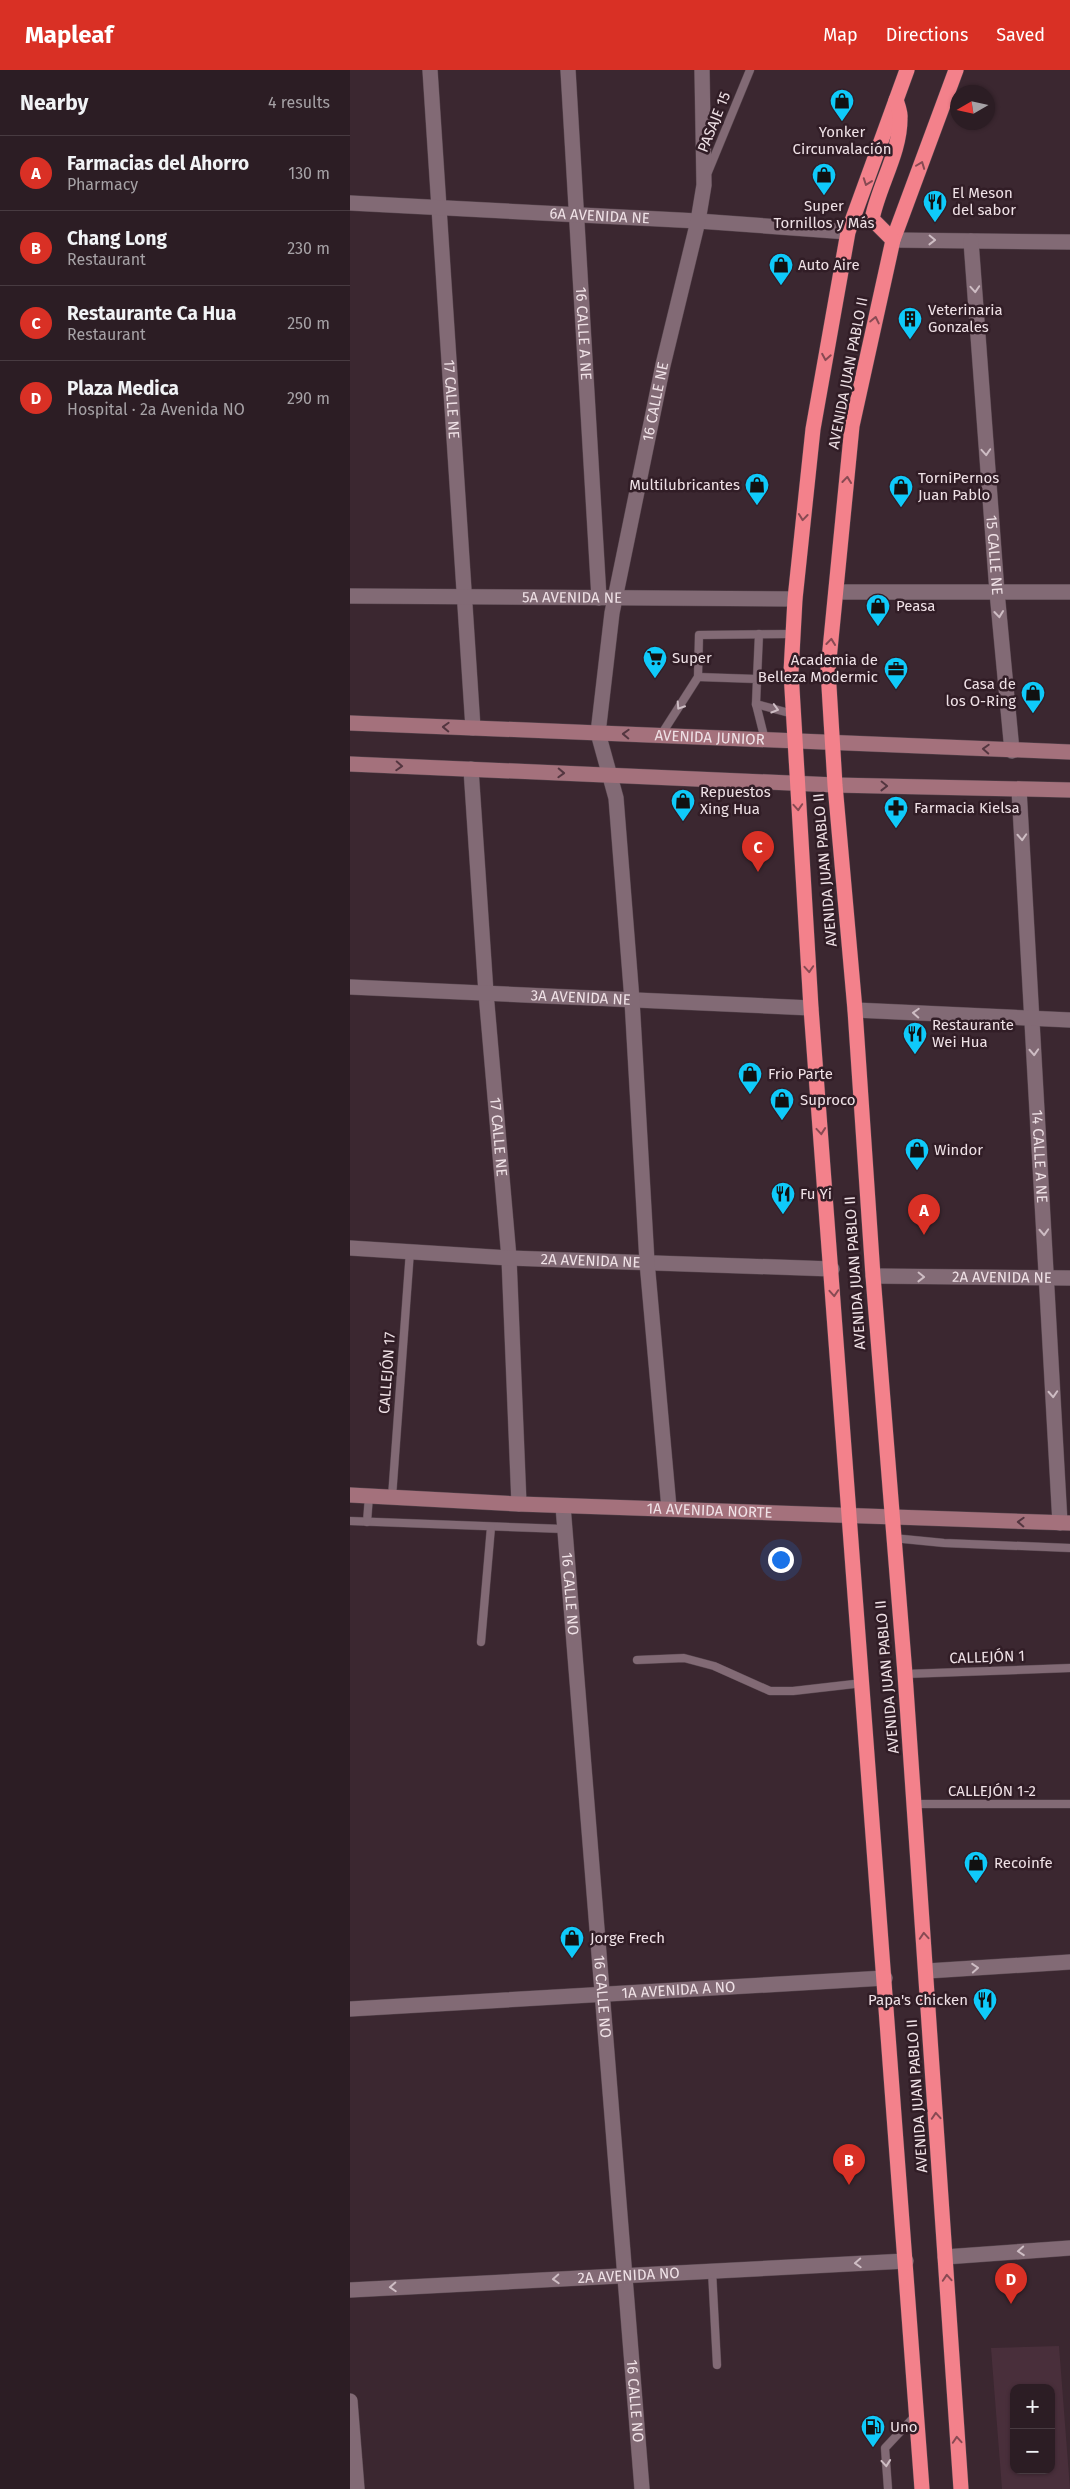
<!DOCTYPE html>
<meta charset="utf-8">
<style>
:root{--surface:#2c1d24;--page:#382a31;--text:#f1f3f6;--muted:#a6a2a6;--line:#483b41;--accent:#d93025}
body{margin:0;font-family:"Fira Sans",sans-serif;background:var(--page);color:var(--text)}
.controls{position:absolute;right:15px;bottom:15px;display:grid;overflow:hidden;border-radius:10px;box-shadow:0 1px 4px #0004}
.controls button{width:45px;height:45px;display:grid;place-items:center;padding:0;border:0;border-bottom:1px solid var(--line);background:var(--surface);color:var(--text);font:25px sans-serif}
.compass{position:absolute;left:600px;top:15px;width:45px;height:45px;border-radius:50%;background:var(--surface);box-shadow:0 1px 4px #0004;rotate:261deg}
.you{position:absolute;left:430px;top:1489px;width:18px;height:18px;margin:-12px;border:4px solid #fff;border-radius:50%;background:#1a73e8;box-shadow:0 0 0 8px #1a73e833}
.badge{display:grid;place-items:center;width:32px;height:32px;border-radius:50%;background:var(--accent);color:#fff;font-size:16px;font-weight:700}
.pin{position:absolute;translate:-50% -41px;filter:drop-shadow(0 1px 2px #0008)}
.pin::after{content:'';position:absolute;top:26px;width:18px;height:15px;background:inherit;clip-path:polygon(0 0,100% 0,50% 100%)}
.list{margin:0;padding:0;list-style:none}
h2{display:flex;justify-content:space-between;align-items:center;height:65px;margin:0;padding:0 20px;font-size:21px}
h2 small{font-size:16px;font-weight:400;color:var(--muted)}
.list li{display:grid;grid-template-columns:32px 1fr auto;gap:15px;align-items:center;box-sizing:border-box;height:75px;padding:0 20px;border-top:1px solid var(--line)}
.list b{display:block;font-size:19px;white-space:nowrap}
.list p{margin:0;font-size:16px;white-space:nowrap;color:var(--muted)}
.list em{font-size:16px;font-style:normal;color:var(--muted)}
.map{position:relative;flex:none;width:720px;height:2419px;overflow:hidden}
header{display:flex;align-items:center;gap:30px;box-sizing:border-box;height:70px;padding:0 25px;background:var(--accent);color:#fff}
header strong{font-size:24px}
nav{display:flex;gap:28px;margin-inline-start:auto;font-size:18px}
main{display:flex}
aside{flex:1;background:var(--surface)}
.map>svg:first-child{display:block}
</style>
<header>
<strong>Mapleaf</strong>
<nav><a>Map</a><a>Directions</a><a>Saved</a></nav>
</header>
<main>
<aside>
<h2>Nearby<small>4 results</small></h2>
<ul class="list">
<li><span class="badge">A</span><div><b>Farmacias del Ahorro</b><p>Pharmacy</p></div><em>130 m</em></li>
<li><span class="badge">B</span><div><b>Chang Long</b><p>Restaurant</p></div><em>230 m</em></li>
<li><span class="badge">C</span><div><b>Restaurante Ca Hua</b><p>Restaurant</p></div><em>250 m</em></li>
<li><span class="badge">D</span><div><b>Plaza Medica</b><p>Hospital · 2a Avenida NO</p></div><em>290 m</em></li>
</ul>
</aside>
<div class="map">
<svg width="720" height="2419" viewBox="0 0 720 2419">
<rect width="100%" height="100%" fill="#3b2730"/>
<!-- built -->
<path fill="#492f3b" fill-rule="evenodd" d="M709,2276L720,2419H652L641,2278ZM664,2318H701V2400H664Z"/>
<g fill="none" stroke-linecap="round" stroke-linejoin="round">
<defs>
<g id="lane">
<path d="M358,102L400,0"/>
<path d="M348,607L407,609L406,634L415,670"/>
<path d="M407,609L409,564"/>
<path d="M406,634L443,644"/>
<path d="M311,665L348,607L349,565L443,564"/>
<path d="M42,1427L60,1181"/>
<path d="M0,1451L214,1459"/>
<path d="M17,1452L19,1426"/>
<path d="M543,1468L594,1473L720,1478"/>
<path d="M131,1572L141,1457"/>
<path d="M287,1590L334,1588L364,1596L420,1621H443L513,1613"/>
<path d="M555,1604L720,1598"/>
<path d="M564,1734H720"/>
<path d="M362,2201L367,2295"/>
<path d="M538,2419L535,2378L565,2346"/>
</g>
<g id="street">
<path id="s1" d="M80,0L123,658"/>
<path id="s2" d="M218,0L249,528"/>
<path id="s3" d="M0,133L348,151L498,162"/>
<path d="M543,170L720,172"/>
<path id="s4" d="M621,171L647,522L662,681"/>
<path d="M486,522H720"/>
<path id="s5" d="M0,526L445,529"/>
<path id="s6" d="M121,699L136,923L159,1188L169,1434"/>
<path id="s7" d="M669,719L710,1453"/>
<path id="s8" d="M0,917L461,938"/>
<path d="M505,940L720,950"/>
<path id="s9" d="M0,1178L159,1188L482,1199"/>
<path id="s10" d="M523,1206L720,1208"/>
<path id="s11" d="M213,1436L292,2419"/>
<path id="s12" d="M319,1438L297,1192L282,930L266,728L248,663L262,543L313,295L348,151L354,115L352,0"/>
<path d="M577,1901L720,1892"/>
<path id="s13" d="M0,1939L535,1908"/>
<path d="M595,2187L720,2178"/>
<path id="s14" d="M0,2220L556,2191"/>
<path d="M0,2331L7,2419"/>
</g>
<g id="secondary">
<path id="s15" d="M0,653L720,682"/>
<path d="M0,694L485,715L720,720"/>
<path id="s16" d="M0,1425L169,1434L720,1453"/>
</g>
<g id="highway">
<path d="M557,0L498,162L463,359L445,529L441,602L461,938L572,2419"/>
<path d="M606,0L543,170L502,356L478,600L485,715L505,940L523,1206L555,1604L611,2419"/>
<path d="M543,170L522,149C529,115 550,83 550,49C551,43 548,36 546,30"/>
</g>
</defs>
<!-- lane casing -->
<use href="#lane" stroke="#57464e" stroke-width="9"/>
<!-- street casing -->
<use href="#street" stroke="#57464e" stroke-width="16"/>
<!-- secondary casing -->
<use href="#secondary" stroke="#57464e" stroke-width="16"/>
<!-- highway casing -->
<use href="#highway" stroke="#57464e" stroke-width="16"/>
<!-- lane -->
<use href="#lane" stroke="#826a75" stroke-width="8"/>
<!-- street -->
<use href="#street" stroke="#826a75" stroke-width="15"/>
<!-- secondary -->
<use href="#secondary" stroke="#a4717c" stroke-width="15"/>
<!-- highway -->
<use href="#highway" stroke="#f3818b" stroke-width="15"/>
</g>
<!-- one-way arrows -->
<defs><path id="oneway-chevron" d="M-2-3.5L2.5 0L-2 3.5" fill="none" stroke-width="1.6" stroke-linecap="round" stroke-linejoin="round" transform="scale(1.25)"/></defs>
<g stroke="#884a53">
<use href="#oneway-chevron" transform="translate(571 95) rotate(-69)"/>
<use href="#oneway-chevron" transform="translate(517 112) rotate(110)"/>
<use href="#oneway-chevron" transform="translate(525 250) rotate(-78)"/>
<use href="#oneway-chevron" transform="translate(476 287) rotate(100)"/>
<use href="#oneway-chevron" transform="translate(497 410) rotate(-84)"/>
<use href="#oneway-chevron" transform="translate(453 447) rotate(96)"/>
<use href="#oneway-chevron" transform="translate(481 572) rotate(-84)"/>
<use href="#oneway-chevron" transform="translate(448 737) rotate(86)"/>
<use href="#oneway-chevron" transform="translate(459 899) rotate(86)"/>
<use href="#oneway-chevron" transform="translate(471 1061) rotate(85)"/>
<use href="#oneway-chevron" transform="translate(484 1223) rotate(86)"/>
<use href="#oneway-chevron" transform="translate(574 1866) rotate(-94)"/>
<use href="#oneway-chevron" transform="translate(586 2046) rotate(-94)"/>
<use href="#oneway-chevron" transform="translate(597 2208) rotate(-94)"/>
<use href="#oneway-chevron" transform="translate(607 2370) rotate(-94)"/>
</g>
<g stroke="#cebdc4">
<use href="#oneway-chevron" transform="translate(582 170) rotate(1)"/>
<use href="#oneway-chevron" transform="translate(625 219) rotate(86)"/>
<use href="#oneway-chevron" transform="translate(636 382) rotate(86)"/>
<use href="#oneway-chevron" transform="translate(649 544) rotate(84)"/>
<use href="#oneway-chevron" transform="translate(330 636) rotate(123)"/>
<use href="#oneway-chevron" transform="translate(425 639) rotate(16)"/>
<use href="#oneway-chevron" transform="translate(672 767) rotate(87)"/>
<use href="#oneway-chevron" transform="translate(566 943) rotate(-177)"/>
<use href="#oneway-chevron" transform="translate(684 982) rotate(87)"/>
<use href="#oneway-chevron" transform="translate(694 1162) rotate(87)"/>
<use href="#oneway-chevron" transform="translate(571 1207) rotate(1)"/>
<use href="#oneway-chevron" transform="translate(703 1324) rotate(87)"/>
<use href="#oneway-chevron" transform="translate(625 1898) rotate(-4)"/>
<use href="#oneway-chevron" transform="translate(671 2181) rotate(176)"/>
<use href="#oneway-chevron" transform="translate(508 2193) rotate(177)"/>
<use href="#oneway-chevron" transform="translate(206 2209) rotate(177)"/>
<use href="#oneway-chevron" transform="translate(43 2217) rotate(177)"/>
<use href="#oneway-chevron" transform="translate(536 2393) rotate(85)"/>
</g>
<g stroke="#543640">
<use href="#oneway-chevron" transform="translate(96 657) rotate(-178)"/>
<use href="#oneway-chevron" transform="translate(276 664) rotate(-178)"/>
<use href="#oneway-chevron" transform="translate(636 679) rotate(-177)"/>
<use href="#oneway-chevron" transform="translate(49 696) rotate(3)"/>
<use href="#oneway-chevron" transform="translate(211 703) rotate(2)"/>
<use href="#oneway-chevron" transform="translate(534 716) rotate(1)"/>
<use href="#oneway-chevron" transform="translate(671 1452) rotate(-178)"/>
</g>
<!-- icons -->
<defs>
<symbol id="shop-pin" viewBox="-11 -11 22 30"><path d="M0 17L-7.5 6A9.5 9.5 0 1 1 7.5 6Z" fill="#0fcafa" stroke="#311d26"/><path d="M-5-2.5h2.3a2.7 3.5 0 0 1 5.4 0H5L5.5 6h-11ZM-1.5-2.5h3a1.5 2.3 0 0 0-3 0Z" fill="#111"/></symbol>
<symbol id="restaurant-pin" viewBox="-11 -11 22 30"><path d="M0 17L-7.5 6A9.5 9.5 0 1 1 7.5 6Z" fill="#0fcafa" stroke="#311d26"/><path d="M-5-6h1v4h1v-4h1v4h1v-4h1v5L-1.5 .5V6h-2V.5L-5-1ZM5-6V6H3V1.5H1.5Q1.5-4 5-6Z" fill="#111"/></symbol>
<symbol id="building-pin" viewBox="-11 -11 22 30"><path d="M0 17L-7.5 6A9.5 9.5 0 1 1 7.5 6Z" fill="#0fcafa" stroke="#311d26"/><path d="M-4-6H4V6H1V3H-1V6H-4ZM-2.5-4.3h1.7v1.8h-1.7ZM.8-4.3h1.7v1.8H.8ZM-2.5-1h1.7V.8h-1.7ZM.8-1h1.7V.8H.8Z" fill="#111"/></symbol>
<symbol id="supermarket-pin" viewBox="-11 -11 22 30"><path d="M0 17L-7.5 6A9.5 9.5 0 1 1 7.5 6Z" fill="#0fcafa" stroke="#311d26"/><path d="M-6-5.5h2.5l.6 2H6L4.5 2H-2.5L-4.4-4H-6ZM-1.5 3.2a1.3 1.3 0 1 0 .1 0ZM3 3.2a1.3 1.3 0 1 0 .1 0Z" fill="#111"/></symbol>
<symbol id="office-pin" viewBox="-11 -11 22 30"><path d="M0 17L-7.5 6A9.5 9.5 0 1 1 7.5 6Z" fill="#0fcafa" stroke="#311d26"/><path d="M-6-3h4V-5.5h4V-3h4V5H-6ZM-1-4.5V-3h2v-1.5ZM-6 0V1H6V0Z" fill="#111"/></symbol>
<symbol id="pharmacy-pin" viewBox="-11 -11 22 30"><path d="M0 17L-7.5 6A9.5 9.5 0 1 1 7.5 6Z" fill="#0fcafa" stroke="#311d26"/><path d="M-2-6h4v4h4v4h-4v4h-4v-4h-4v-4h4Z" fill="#111"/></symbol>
<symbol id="fuel-pin" viewBox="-11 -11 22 30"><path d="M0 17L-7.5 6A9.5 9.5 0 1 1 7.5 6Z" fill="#0fcafa" stroke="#311d26"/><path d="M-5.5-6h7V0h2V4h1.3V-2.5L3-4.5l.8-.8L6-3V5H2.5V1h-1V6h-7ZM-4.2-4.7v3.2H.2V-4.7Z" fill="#111"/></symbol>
</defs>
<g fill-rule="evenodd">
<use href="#shop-pin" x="478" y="17" width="28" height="38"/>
<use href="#shop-pin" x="460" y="91" width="28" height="38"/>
<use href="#restaurant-pin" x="571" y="118" width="28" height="38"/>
<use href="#shop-pin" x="417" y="181" width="28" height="38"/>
<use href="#building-pin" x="546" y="235" width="28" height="38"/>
<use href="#shop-pin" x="393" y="401" width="28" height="38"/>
<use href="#shop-pin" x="537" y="403" width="28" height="38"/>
<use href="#shop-pin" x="514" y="522" width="28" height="38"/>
<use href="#supermarket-pin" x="291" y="574" width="28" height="38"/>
<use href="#office-pin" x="532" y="585" width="28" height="38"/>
<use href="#shop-pin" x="669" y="609" width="28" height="38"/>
<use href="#shop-pin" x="319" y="717" width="28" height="38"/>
<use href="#pharmacy-pin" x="532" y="724" width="28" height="38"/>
<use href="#restaurant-pin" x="551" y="950" width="28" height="38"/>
<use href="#shop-pin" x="386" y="990" width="28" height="38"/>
<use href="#shop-pin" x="418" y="1016" width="28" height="38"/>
<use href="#shop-pin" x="553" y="1066" width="28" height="38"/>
<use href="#restaurant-pin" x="419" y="1110" width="28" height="38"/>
<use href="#shop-pin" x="612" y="1779" width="28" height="38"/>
<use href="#shop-pin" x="208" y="1854" width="28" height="38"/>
<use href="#restaurant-pin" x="621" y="1916" width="28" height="38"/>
<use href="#fuel-pin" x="509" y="2343" width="28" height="38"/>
</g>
<g text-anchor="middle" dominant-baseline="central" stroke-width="5" stroke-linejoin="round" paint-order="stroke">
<!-- street labels -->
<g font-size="15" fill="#efe1e6" stroke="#311d26">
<text transform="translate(364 52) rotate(-68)">PASAJE 15</text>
<text stroke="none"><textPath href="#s3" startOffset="250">6A AVENIDA NE</textPath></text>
<text stroke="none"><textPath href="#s2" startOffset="264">16 CALLE A NE</textPath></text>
<text transform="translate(498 303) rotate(-79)">AVENIDA JUAN PABLO II</text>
<text stroke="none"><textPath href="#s1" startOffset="330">17 CALLE NE</textPath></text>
<text stroke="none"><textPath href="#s12" startOffset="1116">16 CALLE NE</textPath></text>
<text stroke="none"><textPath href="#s4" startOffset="315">15 CALLE NE</textPath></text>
<text stroke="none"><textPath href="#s5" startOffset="222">5A AVENIDA NE</textPath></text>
<text stroke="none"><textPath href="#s15" startOffset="360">AVENIDA JUNIOR</textPath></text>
<text transform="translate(475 800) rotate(-95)">AVENIDA JUAN PABLO II</text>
<text stroke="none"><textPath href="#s8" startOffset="231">3A AVENIDA NE</textPath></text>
<text stroke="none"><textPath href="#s6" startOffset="369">17 CALLE NE</textPath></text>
<text stroke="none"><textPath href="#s7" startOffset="368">14 CALLE A NE</textPath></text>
<text stroke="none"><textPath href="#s9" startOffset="241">2A AVENIDA NE</textPath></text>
<text transform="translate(505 1203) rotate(-94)">AVENIDA JUAN PABLO II</text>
<text stroke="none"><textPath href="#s10" startOffset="129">2A AVENIDA NE</textPath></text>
<text transform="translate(37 1303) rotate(-86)">CALLEJÓN 17</text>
<text stroke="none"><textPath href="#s16" startOffset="360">1A AVENIDA NORTE</textPath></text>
<text stroke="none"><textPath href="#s11" startOffset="88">16 CALLE NO</textPath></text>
<text transform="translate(637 1587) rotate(-2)">CALLEJÓN 1</text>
<text transform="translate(537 1607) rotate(-95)">AVENIDA JUAN PABLO II</text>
<text x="642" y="1721">CALLEJÓN 1-2</text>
<text stroke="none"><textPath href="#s13" startOffset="329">1A AVENIDA A NO</textPath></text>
<text stroke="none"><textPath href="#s11" startOffset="492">16 CALLE NO</textPath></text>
<text transform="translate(567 2026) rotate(-94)">AVENIDA JUAN PABLO II</text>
<text stroke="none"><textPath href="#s14" startOffset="279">2A AVENIDA NO</textPath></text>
<text stroke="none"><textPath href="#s11" startOffset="898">16 CALLE NO</textPath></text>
</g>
<!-- poi labels -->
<g font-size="15" fill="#efe1e6" stroke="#311d26" text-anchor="start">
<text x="492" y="62" text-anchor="middle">Yonker<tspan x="492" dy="17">Circunvalación</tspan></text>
<text x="602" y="123">El Meson<tspan x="602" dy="17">del sabor</tspan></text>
<text x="474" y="136" text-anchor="middle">Super<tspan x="474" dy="17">Tornillos y Más</tspan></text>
<text x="448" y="195">Auto Aire</text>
<text x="578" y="240">Veterinaria<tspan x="578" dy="17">Gonzales</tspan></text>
<text x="568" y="408">TorniPernos<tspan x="568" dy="17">Juan Pablo</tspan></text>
<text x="390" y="415" text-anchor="end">Multilubricantes</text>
<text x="546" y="536">Peasa</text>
<text x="322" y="588">Super</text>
<text x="528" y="590" text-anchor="end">Academia de<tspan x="528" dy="17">Belleza Modermic</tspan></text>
<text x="666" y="614" text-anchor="end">Casa de<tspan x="666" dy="17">los O-Ring</tspan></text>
<text x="350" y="722">Repuestos<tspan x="350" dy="17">Xing Hua</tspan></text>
<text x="564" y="738">Farmacia Kielsa</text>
<text x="582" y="955">Restaurante<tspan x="582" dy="17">Wei Hua</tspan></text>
<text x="418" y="1004">Frio Parte</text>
<text x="450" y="1030">Suproco</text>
<text x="584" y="1080">Windor</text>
<text x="450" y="1124">Fu Yi</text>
<text x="644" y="1793">Recoinfe</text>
<text x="240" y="1868">Jorge Frech</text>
<text x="618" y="1930" text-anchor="end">Papa's Chicken</text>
<text x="540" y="2357">Uno</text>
</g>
</g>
</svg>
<div class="controls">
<button>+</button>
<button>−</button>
</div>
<svg class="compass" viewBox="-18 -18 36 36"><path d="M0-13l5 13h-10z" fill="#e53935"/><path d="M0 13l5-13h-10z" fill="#a6a2a6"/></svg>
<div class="you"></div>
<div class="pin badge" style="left:574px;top:1165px">A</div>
<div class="pin badge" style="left:499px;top:2115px">B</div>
<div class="pin badge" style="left:408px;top:802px">C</div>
<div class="pin badge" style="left:661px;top:2234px">D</div>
</div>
</main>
